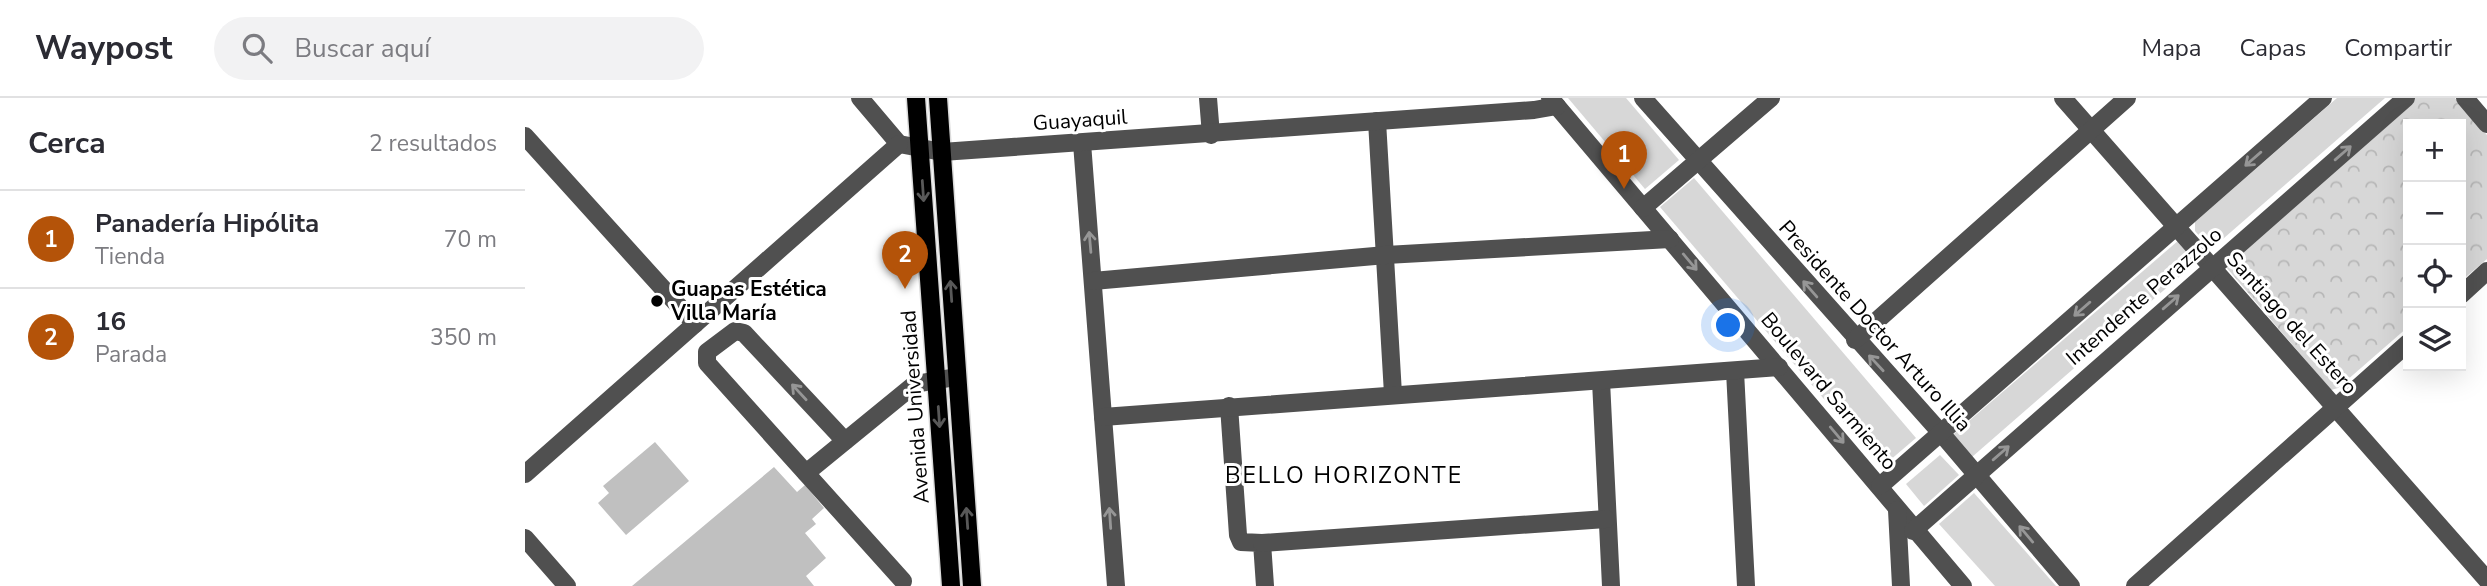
<!DOCTYPE html>
<html lang="es">
<meta charset="utf-8">
<style>
:root{--surface:#fff;--page:#f2f2f3;--text:#2b2b33;--muted:#7c7c81;--line:#e1e1e2;--accent:#b45309}
body{margin:0;font-family:"Nunito Sans",sans-serif;background:var(--page);color:var(--text)}
.controls{position:absolute;right:21px;top:21px;display:grid;overflow:hidden;border-radius:0px;box-shadow:0 7px 28px #0002}
.controls button{width:63px;height:63px;display:grid;place-items:center;padding:0;border:0;border-bottom:2px solid var(--line);background:var(--surface);color:var(--text);font:35px sans-serif}
.you{position:absolute;left:1204px;top:228px;width:24px;height:24px;margin:-18px;border:5px solid #fff;border-radius:50%;background:#1a73e8;box-shadow:0 0 0 10px #1a73e833}
.badge{display:grid;place-items:center;width:46px;height:46px;border-radius:50%;background:var(--accent);color:#fff;font-size:23px;font-weight:700}
.pin{position:absolute;translate:-50% -58px;filter:drop-shadow(0 2px 4px #0008)}
.pin::after{content:'';position:absolute;top:37px;width:24px;height:21px;background:inherit;clip-path:polygon(0 0,100% 0,50% 100%)}
.list{margin:0;padding:0;list-style:none}
h2{display:flex;justify-content:space-between;align-items:center;height:91px;margin:0;padding:0 28px;font-size:30px}
h2 small{font-size:23px;font-weight:400;color:var(--muted)}
.list li{display:grid;grid-template-columns:46px 1fr auto;gap:21px;align-items:center;box-sizing:border-box;height:98px;padding:0 28px;border-top:2px solid var(--line)}
.list b{display:block;font-size:26px;white-space:nowrap}
.list p{margin:0;font-size:23px;white-space:nowrap;color:var(--muted)}
.list em{font-size:23px;font-style:normal;color:var(--muted)}
.icon{flex:none;width:38px;height:38px;fill:none;stroke:currentColor;stroke-width:2;stroke-linecap:round;stroke-linejoin:round}
.map{position:relative;flex:none;width:1962px;height:488px;overflow:hidden}
header{display:flex;align-items:center;gap:42px;box-sizing:border-box;height:98px;padding:0 35px;background:var(--surface);border-bottom:2px solid var(--line)}
header strong{font-size:33px}
nav{display:flex;gap:38px;margin-inline-start:auto;font-size:24px}
.search{width:490px;height:63px;background:var(--page);display:flex;align-items:center;gap:18px;box-sizing:border-box;padding:0 24px;border-radius:38px;color:var(--muted);font-size:26px}
main{display:flex}
aside{flex:1;background:var(--surface)}
.map>svg:first-child{display:block}
</style>
<header>
<strong>Waypost</strong>
<div class="search"><svg class="icon" aria-label="search" viewBox="0 0 24 24"><circle cx="10" cy="10" r="6"/><path d="M15 15l6 6"/></svg>Buscar aquí</div>
<nav><a>Mapa</a><a>Capas</a><a>Compartir</a></nav>
</header>
<main>
<aside>
<h2>Cerca<small>2 resultados</small></h2>
<ul class="list">
<li><span class="badge">1</span><div><b>Panadería Hipólita</b><p>Tienda</p></div><em>70 m</em></li>
<li><span class="badge">2</span><div><b>16</b><p>Parada</p></div><em>350 m</em></li>
</ul>
</aside>
<div class="map">
<svg width="1962" height="488" viewBox="0 0 1962 488">
<defs>
<pattern id="forest-crowns" width="20" height="18" patternUnits="userSpaceOnUse" patternTransform="scale(1.75)"><rect width="20" height="18" fill="#d7d7d7"/><path d="M2 6a3 3 0 1 1 6 0M12 15a3 3 0 1 1 6 0" fill="none" stroke="#b7b7b7"/></pattern>
</defs>
<rect width="100%" height="100%" fill="#fff"/>
<!-- grass -->
<g fill="#d7d7d7">
<path d="M1043,0H1101L1154,62L1120,91Z"/>
<path d="M1812,0H1860L1691,147H1682L1670,133V124Z"/>
<path d="M1169,80L1391,340L1357,369L1135,109Z"/>
<path d="M1654,142L1670,162L1669,166L1447,359L1428,337L1430,335Z"/>
<path d="M1415,357L1434,377L1399,408L1381,386Z"/>
<path d="M1449,395L1531,488H1470L1414,426Z"/>
</g>
<!-- forest -->
<path fill="url(#forest-crowns)" d="M1888,0H1930L1962,37V161L1936,183V26H1883V229L1813,290L1806,292L1701,169Z"/>
<!-- building -->
<g fill="#c0c0c0">
<path d="M130,344L164,383L101,437L73,405L84,395L78,388Z"/>
<path d="M249,369L272,394L280,387L299,410L287,421L291,426L280,435L301,460L281,478L289,488H107Z"/>
</g>
<g fill="none" stroke-linecap="round" stroke-linejoin="round">
<defs>
<g id="major">
<path d="M391,0L426,488"/>
<path d="M413,0L447,488"/>
</g>
</defs>
<!-- major casing -->
<use href="#major" stroke="#dbdbdb" stroke-width="21"/>
<!-- minor -->
<g stroke="#505050" stroke-width="18">
<path d="M335,0L374,46"/>
<path d="M683,0L686,37"/>
<path d="M1025,0L1438,488"/>
<path d="M1118,0L1416,335L1546,488"/>
<path d="M1538,0L1962,482"/>
<path d="M1940,0L1962,26"/>
<path d="M852,23L868,296"/>
<path d="M0,38L170,226"/>
<path d="M557,45L591,488"/>
<path d="M374,46L417,54L1009,12L1032,8"/>
<path d="M1118,110L1246,0"/>
<path d="M568,183L861,157L1145,141"/>
<path d="M1936,197L1962,173"/>
<path d="M1330,242L1602,0"/>
<path d="M1210,273L1221,488"/>
<path d="M1076,283L1086,488"/>
<path d="M704,308L713,437L716,444L737,445L740,488"/>
<path d="M578,319L1254,269"/>
<path d="M320,343L219,235L210,233L182,254V265L378,483"/>
<path d="M281,375L390,286L431,279"/>
<path d="M0,376L374,46"/>
<path d="M1355,388L1798,0"/>
<path d="M1372,412L1376,488"/>
<path d="M1388,433L1881,0"/>
<path d="M0,440L42,488"/>
<path d="M737,445L1081,421"/>
<path d="M1610,488L1883,245"/>
</g>
<!-- major -->
<use href="#major" stroke="#000" stroke-width="18"/>
</g>
<!-- one-way arrows -->
<defs><path id="oneway-shaft" d="M-6 0H5M1.5-3L5.5 0L1.5 3" fill="none" stroke-width="1.6" stroke-linecap="round" stroke-linejoin="round" transform="scale(1.75)"/></defs>
<g stroke="#969696">
<use href="#oneway-shaft" transform="translate(1818 55) rotate(-41)"/>
<use href="#oneway-shaft" transform="translate(1728 61) rotate(139)"/>
<use href="#oneway-shaft" transform="translate(565 144) rotate(-95)"/>
<use href="#oneway-shaft" transform="translate(1165 164) rotate(50)"/>
<use href="#oneway-shaft" transform="translate(1285 191) rotate(-131)"/>
<use href="#oneway-shaft" transform="translate(1646 204) rotate(-41)"/>
<use href="#oneway-shaft" transform="translate(1557 211) rotate(139)"/>
<use href="#oneway-shaft" transform="translate(1351 265) rotate(-133)"/>
<use href="#oneway-shaft" transform="translate(274 294) rotate(-133)"/>
<use href="#oneway-shaft" transform="translate(1312 337) rotate(50)"/>
<use href="#oneway-shaft" transform="translate(1476 355) rotate(-41)"/>
<use href="#oneway-shaft" transform="translate(585 420) rotate(-94)"/>
<use href="#oneway-shaft" transform="translate(1501 436) rotate(-130)"/>
</g>
<g stroke="#595959">
<use href="#oneway-shaft" transform="translate(398 93) rotate(86)"/>
<use href="#oneway-shaft" transform="translate(426 193) rotate(-94)"/>
<use href="#oneway-shaft" transform="translate(414 319) rotate(86)"/>
<use href="#oneway-shaft" transform="translate(442 420) rotate(-94)"/>
</g>
<!-- markers -->
<circle fill="#000" stroke="#fff" stroke-width="2.5" cx="132" cy="203" r="7"/>
<g text-anchor="middle" dominant-baseline="central" stroke-width="6" stroke-linejoin="round" paint-order="stroke">
<!-- street labels -->
<g font-size="21" fill="#000" stroke="#fff">
<text transform="translate(555 22) rotate(-4)">Guayaquil</text>
<text transform="translate(1619 198) rotate(-41)">Intendente Perazzolo</text>
<text transform="translate(1767 225) rotate(48)">Santiago del Estero</text>
<text transform="translate(1350 228) rotate(48)">Presidente Doctor Arturo Illia</text>
<text transform="translate(1304 293) rotate(50)">Boulevard Sarmiento</text>
<text transform="translate(390 309) rotate(-94)">Avenida Universidad</text>
</g>
<!-- poi labels -->
<g font-size="21" font-weight="bold" fill="#000" stroke="#fff" text-anchor="start">
<text x="146" y="191">Guapas Estética<tspan x="146" dy="24">Villa María</tspan></text>
</g>
<!-- neighbourhood labels -->
<g font-size="23" letter-spacing="2" fill="#000" stroke="#fff">
<text x="819" y="377">BELLO HORIZONTE</text>
</g>
</g>
</svg>
<div class="controls">
<button>+</button>
<button>−</button>
<button><svg class="icon" aria-label="locate" viewBox="0 0 24 24"><circle cx="12" cy="12" r="6"/><path d="M12 2v4M12 18v4M2 12h4M18 12h4"/></svg></button>
<button><svg class="icon" aria-label="layers" viewBox="0 0 24 24"><path d="M12 4l9 5-9 5-9-5zM3 14l9 5 9-5"/></svg></button>
</div>
<div class="you"></div>
<div class="pin badge" style="left:1099px;top:91px">1</div>
<div class="pin badge" style="left:380px;top:191px">2</div>
</div>
</main>
